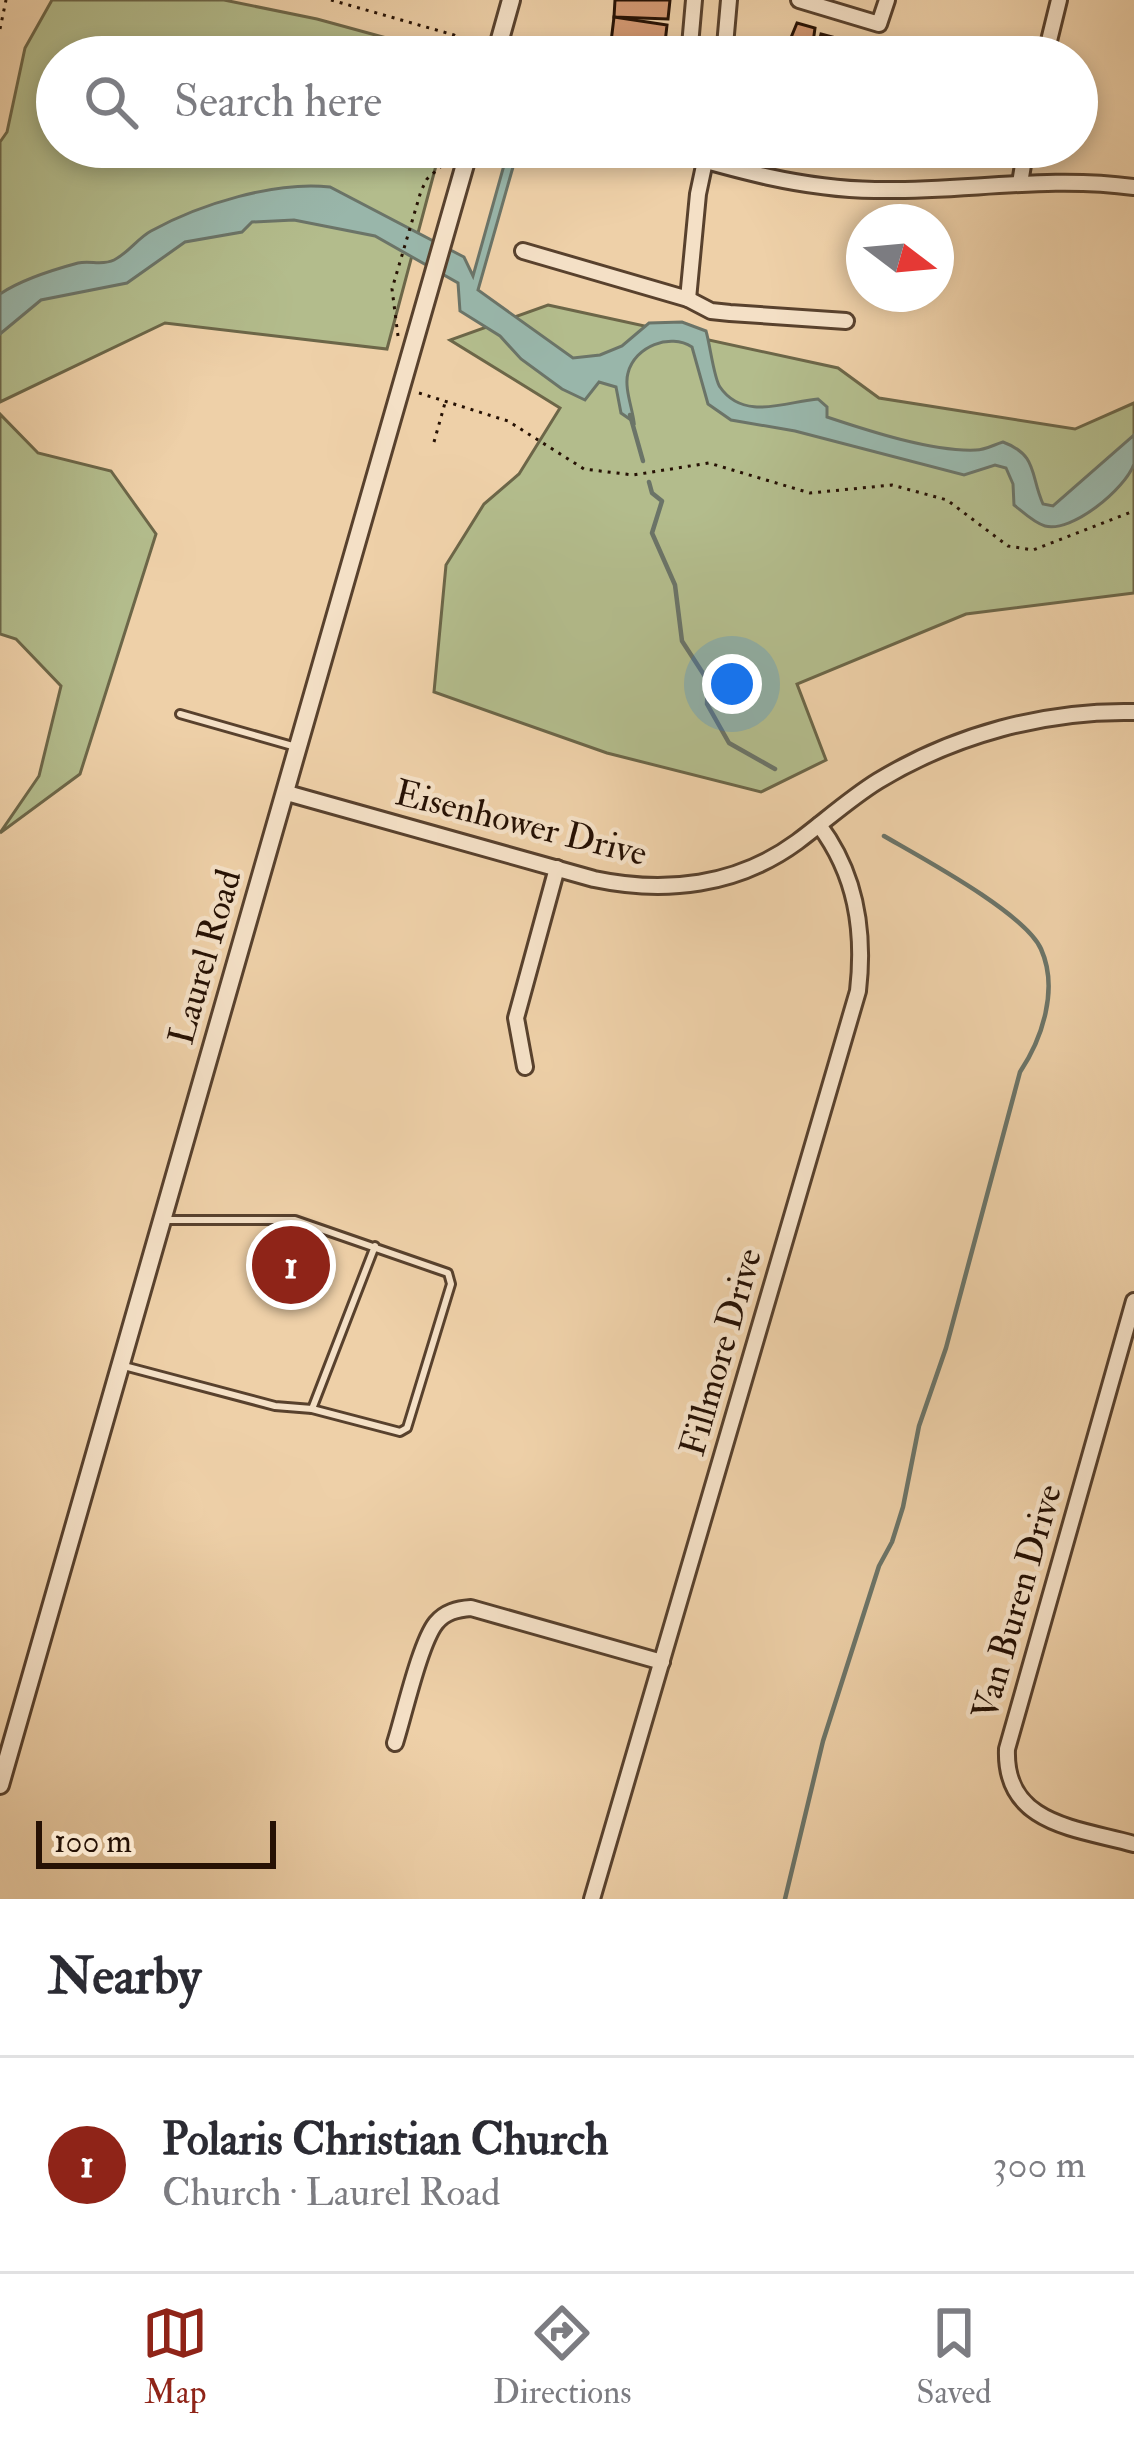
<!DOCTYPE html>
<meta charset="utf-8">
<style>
:root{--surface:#fff;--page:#f2f2f3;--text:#2b2b33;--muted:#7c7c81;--line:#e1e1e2;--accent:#8f2418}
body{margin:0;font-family:"IM FELL Double Pica",serif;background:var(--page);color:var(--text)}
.compass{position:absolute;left:846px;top:204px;width:108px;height:108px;border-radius:50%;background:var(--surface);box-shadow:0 6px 18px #0003;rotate:106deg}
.scale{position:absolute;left:36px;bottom:30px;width:240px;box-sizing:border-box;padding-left:12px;border:6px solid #261104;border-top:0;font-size:33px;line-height:42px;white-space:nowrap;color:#261104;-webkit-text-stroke:9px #f4e0c6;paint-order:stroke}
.you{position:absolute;left:732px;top:684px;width:42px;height:42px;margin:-30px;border:9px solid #fff;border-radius:50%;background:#1a73e8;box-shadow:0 0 0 18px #1a73e833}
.badge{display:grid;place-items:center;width:78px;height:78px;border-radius:50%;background:var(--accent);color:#fff;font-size:39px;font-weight:700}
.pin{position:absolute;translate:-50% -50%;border:6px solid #fff;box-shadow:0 3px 12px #0006}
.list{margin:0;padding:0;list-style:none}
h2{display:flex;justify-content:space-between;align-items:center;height:156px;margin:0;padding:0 48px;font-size:51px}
h2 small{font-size:39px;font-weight:400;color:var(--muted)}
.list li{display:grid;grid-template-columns:78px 1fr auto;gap:36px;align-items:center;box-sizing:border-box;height:216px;padding:0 48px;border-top:3px solid var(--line)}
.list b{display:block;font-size:45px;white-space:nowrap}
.list p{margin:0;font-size:39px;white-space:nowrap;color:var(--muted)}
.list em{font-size:39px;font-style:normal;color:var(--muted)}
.icon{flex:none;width:66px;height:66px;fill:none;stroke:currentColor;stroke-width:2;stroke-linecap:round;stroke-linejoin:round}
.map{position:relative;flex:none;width:1134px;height:1899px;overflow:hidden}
.search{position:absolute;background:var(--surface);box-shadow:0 6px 18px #0003;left:36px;right:36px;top:36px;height:132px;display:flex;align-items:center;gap:30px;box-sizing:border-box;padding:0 42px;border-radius:66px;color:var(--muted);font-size:45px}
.sheet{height:372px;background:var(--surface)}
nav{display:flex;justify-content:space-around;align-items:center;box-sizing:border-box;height:168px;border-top:3px solid var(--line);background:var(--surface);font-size:33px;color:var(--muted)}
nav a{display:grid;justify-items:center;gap:6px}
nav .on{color:var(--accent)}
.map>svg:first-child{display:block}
</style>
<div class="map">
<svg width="1134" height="1899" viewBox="0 0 1134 1899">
<rect width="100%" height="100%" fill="#eed0a8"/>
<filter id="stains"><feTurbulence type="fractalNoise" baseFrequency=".00167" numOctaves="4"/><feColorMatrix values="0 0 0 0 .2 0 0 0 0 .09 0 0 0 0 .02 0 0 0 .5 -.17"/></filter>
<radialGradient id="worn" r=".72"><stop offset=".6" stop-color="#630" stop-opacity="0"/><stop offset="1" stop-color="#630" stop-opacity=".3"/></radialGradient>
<!-- green -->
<g fill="#b3bc8c" stroke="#6c6648" stroke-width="3">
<path d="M52,0H224L317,19L456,57H57V147H441L387,349L165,323L0,402V142L7,132L25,48Z"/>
<path d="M548,305L838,368L879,398L1075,429L1134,403V593L966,614L797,684L826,760L761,792L607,753L434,692L446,565L484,504L519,474L560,408L450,340Z"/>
<path d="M0,414L38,453L111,471L156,534L80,774L0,833L39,776L61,686L16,639L0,634Z"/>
</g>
<!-- water -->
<path fill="#99b6aa" stroke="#6b7468" stroke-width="3" d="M506,158L515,160L478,290L573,358L600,355L622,346L649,323L682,322L706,331C710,344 714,379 720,387C744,422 788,401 818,399L827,407V417C869,431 933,452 976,450C985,450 993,445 1003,442C1038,455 1030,475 1043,504L1053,506L1134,435C1134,443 1134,456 1134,464C1125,489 1072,533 1045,526C1034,523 1023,512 1014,505L1013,484L1006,468L995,465L964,475L795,431L731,420L708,404L692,347C670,333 635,346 628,373C624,387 632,407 634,422L621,413L616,387L599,382L585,400L562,389L521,359L500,336L460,311L458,283L375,236L294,220L252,222L242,232L185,242L127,283L41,300L0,334V294C22,279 52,270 78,263C90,260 102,266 114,260C128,253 138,238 151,231C200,204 275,181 330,187L464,257L473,276Z"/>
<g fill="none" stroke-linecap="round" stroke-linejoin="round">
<!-- stream -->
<g stroke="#6b7468" stroke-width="4.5">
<path d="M630,415L643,461"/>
<path d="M649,482L652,493L662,501L652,533L675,585L682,641L708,681L707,704L729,743L775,769"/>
<path d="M785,1899L823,1741L879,1566L892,1542L903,1507L919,1426L946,1348L1020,1072C1042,1039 1059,989 1041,949C1025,913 920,857 884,836"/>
</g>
</g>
<!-- building -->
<g fill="#d49973" stroke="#261104" stroke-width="3">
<path d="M615,0H670L668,19L614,17Z"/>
<path d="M614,17L667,25L665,43L611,42Z"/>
<path d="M797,23L815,28L811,57H783Z"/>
<path d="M821,34L840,39L834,57H811L816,54Z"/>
<path d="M846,41L864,46L861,57H842Z"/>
<path d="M616,43L669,51V57H614Z"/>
<path d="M873,44L891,49L889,57H869Z"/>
</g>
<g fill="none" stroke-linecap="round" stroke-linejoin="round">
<defs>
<g id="service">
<path d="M180,714L296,747"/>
<path d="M167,1220H295L448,1273L451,1284L407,1428L400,1432L312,1409L375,1246"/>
<path d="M124,1366L275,1406L312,1409"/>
</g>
<g id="minor">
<path d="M799,0L879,24L887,0"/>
<path d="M689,57L694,0"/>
<path d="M724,57L729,0"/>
<path d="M1045,57L1059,0"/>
<path d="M657,147C729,168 799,189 875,190C962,192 1047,175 1134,187"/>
<path d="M1020,183L1026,147"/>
<path d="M523,251L688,299L698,194L708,147"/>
<path d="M688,299L711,311L730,313L846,321"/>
<path d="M287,793L594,879C665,894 737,886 797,842C824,822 849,799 878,781C954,735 1045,710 1134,712"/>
<path d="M525,1067L516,1018L557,868"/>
<path d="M1134,1301L1007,1749C1004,1825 1077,1828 1134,1844"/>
<path d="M395,1743C404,1715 420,1643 436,1623C445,1612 457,1609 471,1608L662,1662"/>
<path d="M592,1899L858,991C865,930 856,874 819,825"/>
</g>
<g id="tertiary">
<path d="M495,57L511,0"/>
<path d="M0,1785L470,147"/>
</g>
</defs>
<!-- service casing -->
<use href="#service" stroke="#58412d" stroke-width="12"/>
<!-- minor casing -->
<use href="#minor" stroke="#58412d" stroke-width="20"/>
<!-- tertiary casing -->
<use href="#tertiary" stroke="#58412d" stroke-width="22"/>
<!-- path -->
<g stroke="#261104" stroke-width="3" stroke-dasharray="3 6" stroke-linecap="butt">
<path d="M331,0L454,35L468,44L475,57"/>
<path d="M0,29L6,0"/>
<path d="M398,336L392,289L421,191L427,179L449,159"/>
<path d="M419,393L508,421L584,469L633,475L709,463L810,493L892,485L947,500L1008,546L1033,550L1134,511"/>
<path d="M434,442L445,403"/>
</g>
<!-- service -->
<use href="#service" stroke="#f4e0c6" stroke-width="6"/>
<!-- minor -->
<use href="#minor" stroke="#f4e0c6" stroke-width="14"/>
<!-- tertiary -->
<use href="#tertiary" stroke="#f4e0c6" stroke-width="16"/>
</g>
<g text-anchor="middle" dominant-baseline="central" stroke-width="9" stroke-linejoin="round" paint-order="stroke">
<!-- street labels -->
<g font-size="36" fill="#261104" stroke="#f4e0c6">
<text transform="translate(521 823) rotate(14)">Eisenhower Drive</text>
<text transform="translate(205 957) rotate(-74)">Laurel Road</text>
<text transform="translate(721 1352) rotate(-74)">Fillmore Drive</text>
<text transform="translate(1017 1602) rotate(-74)">Van Buren Drive</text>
</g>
</g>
<rect width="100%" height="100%" filter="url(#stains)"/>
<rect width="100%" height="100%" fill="url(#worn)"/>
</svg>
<svg class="compass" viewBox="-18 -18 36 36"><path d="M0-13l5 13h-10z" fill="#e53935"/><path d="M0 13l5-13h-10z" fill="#7c7c81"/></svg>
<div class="scale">100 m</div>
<div class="you"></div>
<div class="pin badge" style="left:291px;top:1265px">1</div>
<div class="search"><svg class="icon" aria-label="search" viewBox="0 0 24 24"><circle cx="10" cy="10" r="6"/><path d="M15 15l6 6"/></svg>Search here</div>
</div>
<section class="sheet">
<h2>Nearby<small></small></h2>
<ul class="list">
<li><span class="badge">1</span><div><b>Polaris Christian Church</b><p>Church · Laurel Road</p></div><em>300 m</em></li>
</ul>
</section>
<nav>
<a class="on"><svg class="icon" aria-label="map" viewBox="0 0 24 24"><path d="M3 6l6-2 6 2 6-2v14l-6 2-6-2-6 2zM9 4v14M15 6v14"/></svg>Map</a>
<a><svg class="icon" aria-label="directions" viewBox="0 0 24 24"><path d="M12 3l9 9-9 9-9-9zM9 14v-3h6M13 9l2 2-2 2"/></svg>Directions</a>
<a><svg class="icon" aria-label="saved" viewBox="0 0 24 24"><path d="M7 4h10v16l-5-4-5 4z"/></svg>Saved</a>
</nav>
